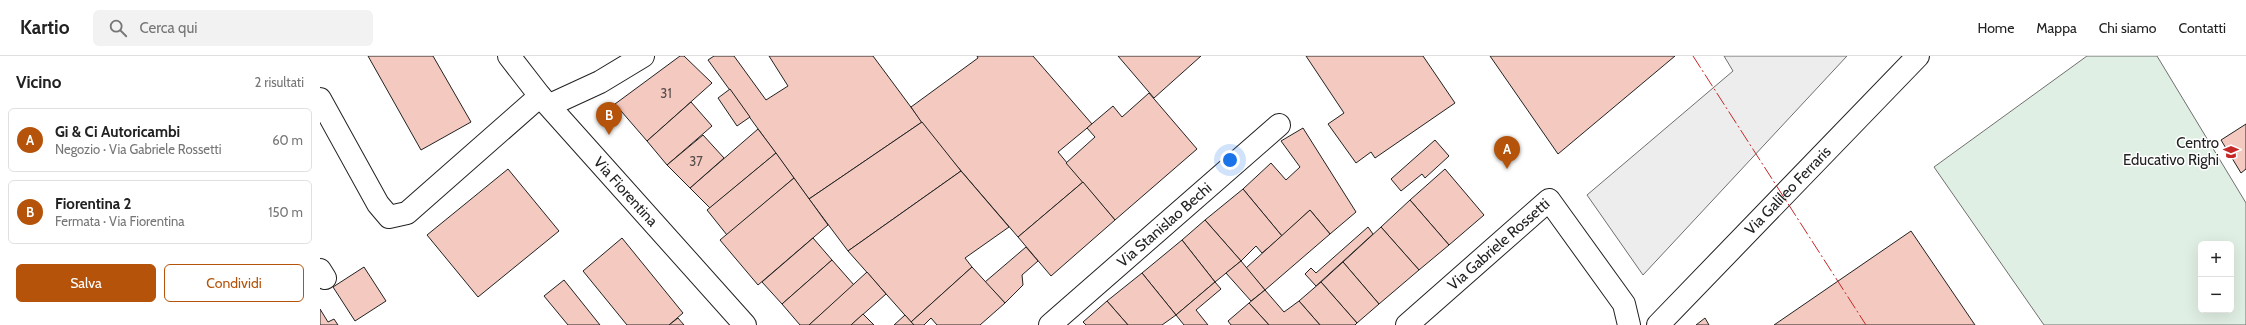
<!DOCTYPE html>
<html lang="it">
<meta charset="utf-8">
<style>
:root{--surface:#fff;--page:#f2f2f2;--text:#222;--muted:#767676;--line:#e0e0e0;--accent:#b45309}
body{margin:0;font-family:Cabin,sans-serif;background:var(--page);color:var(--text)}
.controls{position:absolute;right:12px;bottom:12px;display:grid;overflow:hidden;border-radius:6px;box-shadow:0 4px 16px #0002}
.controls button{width:36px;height:36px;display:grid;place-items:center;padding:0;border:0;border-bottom:1px solid var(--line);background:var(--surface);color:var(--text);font:20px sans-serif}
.you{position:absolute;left:910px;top:104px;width:14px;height:14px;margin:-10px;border:3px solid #fff;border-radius:50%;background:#1a73e8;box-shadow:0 0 0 6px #1a73e833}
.badge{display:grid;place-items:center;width:26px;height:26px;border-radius:50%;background:var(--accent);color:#fff;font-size:13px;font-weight:700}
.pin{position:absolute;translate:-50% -33px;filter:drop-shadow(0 1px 2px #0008)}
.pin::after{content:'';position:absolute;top:21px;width:14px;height:12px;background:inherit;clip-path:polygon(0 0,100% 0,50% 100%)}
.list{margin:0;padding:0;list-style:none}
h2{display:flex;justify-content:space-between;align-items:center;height:52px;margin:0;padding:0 16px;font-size:17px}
h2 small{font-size:13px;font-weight:400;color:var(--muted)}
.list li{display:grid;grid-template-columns:26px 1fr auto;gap:12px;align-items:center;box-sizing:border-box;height:64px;margin:0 8px 8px;padding:0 8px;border:1px solid var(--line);border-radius:6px}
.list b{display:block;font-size:15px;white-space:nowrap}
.list p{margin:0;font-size:13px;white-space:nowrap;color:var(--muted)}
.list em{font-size:13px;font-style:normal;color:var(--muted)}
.actions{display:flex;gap:8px;padding:12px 16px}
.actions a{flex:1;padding:9px 0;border:1px solid var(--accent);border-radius:6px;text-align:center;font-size:14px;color:var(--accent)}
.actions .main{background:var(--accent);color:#fff}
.icon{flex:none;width:22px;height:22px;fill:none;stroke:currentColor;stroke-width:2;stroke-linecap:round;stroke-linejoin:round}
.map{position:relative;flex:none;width:1926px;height:269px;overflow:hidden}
header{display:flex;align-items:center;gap:24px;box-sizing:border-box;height:56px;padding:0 20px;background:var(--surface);border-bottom:1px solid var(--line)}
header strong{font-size:19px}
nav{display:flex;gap:22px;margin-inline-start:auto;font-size:14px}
.search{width:280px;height:36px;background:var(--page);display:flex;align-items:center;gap:10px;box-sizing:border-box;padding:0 14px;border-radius:6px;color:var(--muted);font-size:15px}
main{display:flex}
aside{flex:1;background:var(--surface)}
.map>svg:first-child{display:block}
</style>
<header>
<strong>Kartio</strong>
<div class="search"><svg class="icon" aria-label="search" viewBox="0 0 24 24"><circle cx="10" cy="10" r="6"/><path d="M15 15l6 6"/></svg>Cerca qui</div>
<nav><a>Home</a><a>Mappa</a><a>Chi siamo</a><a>Contatti</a></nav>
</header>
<main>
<aside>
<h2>Vicino<small>2 risultati</small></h2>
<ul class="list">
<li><span class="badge">A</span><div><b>Gi &amp; Ci Autoricambi</b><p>Negozio · Via Gabriele Rossetti</p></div><em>60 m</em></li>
<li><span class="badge">B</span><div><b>Fiorentina 2</b><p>Fermata · Via Fiorentina</p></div><em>150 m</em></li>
</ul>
<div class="actions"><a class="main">Salva</a><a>Condividi</a></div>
</aside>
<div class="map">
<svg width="1926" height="269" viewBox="0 0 1926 269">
<rect width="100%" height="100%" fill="#fff"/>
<!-- green -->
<path fill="#e0efe3" stroke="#6f6f6f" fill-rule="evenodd" d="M1767,0H1837L1926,147V269H1724L1614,111ZM1881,188H1911V254H1881Z"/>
<!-- parking -->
<path fill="#ededed" stroke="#6f6f6f" d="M1404,0H1527L1323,219L1267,139L1413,15Z"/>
<!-- building -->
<g fill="#f3c9c0" stroke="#222">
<path d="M48,0H113L151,66L101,94Z"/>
<path d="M360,0H364L392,27L327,85L295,48Z"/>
<path d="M394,0H414L446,44L468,30L449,0H553L602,66L489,143L388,4Z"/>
<path d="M657,0H713L772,68L738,96L763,126L698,181L611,80L591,51L658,2Z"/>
<path d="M798,0H881L834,42Z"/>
<path d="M986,0H1103L1135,47L1055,102L1051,96L1036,107L1008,68L1024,57Z"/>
<path d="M1170,0H1355L1238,98Z"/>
<path d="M410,33L430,61L417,70L398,42Z"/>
<path d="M829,37L877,93L795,164L746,107L775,81L767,72L793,50L802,61Z"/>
<path d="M371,46L392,70L347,109L327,85Z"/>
<path d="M602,66L641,115L528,195L489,143Z"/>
<path d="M1926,68V113L1921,117L1901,84Z"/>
<path d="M983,72L1036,156L1010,178L990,154L962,180L923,133L951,107L966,124L980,111L961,85Z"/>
<path d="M438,73L456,97L390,152L370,132Z"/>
<path d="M383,79L404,102L370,132L347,109Z"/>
<path d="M1115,84L1129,100L1105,122L1102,118L1081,135L1071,123Z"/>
<path d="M456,97L474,122L407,179L387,154Z"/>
<path d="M188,113L239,175L158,241L107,179Z"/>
<path d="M1125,113L1164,159L1129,189L1090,144Z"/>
<path d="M641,115L689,171L645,202L652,211L591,266L528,195Z"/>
<path d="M474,122L508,169L438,229L400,184Z"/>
<path d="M763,126L795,164L731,220L698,181Z"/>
<path d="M923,133L962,180L942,197L936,190L921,205L885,164Z"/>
<path d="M1090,144L1129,189L1099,214L1061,171Z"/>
<path d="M990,154L1010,178L945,234L926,212Z"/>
<path d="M885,164L921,205L895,226L862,184Z"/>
<path d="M1048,171L1053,178L996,230L985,218L991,212L996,217Z"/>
<path d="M1061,171L1099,214L1059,248L1023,206Z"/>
<path d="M1591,175L1655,269H1454Z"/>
<path d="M302,182L363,257L349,269H307L263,215Z"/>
<path d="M493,182L512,204L462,248L442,226Z"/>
<path d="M862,184L895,226L856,259L822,217Z"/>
<path d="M706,191L718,205L702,219L703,229L685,247L665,226Z"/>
<path d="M512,204L534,229L489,269H480L462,248Z"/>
<path d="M921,205L945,234L931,245L906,217Z"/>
<path d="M1023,206L1059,248L1037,267L1001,226Z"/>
<path d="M44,211L66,245L35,265L13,231Z"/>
<path d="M652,211L685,247L660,269H617L611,262L604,269H594L591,266Z"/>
<path d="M547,216L566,238L531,269H489Z"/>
<path d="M822,217L856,259L842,269H808L787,245Z"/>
<path d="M244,224L280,269H248L224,240Z"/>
<path d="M895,226L901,233L876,254L888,269H864L856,259Z"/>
<path d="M1001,226L1037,267L1035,269H1000L979,245Z"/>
<path d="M945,234L964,256L979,245L1000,269H949L929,247Z"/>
<path d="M787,245L808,269H766L763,266Z"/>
<path d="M929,247L949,269H911L908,265Z"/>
<path d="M0,253L8,266L14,263L18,269H0Z"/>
<path d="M543,258L554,269H531Z"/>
<path d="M585,259L594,269H574Z"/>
<path d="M358,262L364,269H349Z"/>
<path d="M1385,262L1389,269H1376Z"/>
</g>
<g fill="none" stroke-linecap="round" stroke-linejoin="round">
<defs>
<g id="minor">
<path id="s1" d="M189,0L220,40L425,269"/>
<path d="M0,43L58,148L69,161L87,157L220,40"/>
<path d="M230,49L280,26L323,0"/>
<path d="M0,214L5,222"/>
<path id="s2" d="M730,269L959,69"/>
<path id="s3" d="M1087,269L1229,144L1304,248L1309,269"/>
<path id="s4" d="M1338,269L1598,0"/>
</g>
</defs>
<!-- minor casing -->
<use href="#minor" stroke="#222" stroke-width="24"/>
<!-- minor -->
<use href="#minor" stroke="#fff" stroke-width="22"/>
<!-- power -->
<path stroke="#c62828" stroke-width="1" stroke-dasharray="14 3 2 3" stroke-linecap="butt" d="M1373,0L1546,269"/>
</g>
<!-- icons -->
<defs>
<symbol id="school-bare" viewBox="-9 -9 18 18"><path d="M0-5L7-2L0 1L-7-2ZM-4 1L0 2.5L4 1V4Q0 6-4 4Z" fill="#c62828" stroke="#fff" stroke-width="2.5" paint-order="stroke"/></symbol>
</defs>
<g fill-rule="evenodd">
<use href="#school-bare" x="1900" y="85" width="22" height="22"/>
</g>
<g text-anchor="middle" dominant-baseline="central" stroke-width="3" stroke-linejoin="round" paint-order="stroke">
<!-- number labels -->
<g font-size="13" fill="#564c4a">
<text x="346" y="37">31</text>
<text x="376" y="105">37</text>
</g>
<!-- poi labels -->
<g font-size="15" fill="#222" stroke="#fff" text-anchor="end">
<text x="1899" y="87">Centro<tspan x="1899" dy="17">Educativo Righi</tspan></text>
</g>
<!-- street labels -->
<g font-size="15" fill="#222" stroke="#fff">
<text stroke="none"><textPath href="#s1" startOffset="179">Via Fiorentina</textPath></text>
<text stroke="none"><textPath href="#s4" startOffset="187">Via Galileo Ferraris</textPath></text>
<text stroke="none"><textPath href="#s2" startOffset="152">Via Stanislao Bechi</textPath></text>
<text stroke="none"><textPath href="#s3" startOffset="122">Via Gabriele Rossetti</textPath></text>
</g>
</g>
</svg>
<div class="controls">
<button>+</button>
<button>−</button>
</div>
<div class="you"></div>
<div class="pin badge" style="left:1187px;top:113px">A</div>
<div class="pin badge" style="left:289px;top:79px">B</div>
</div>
</main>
